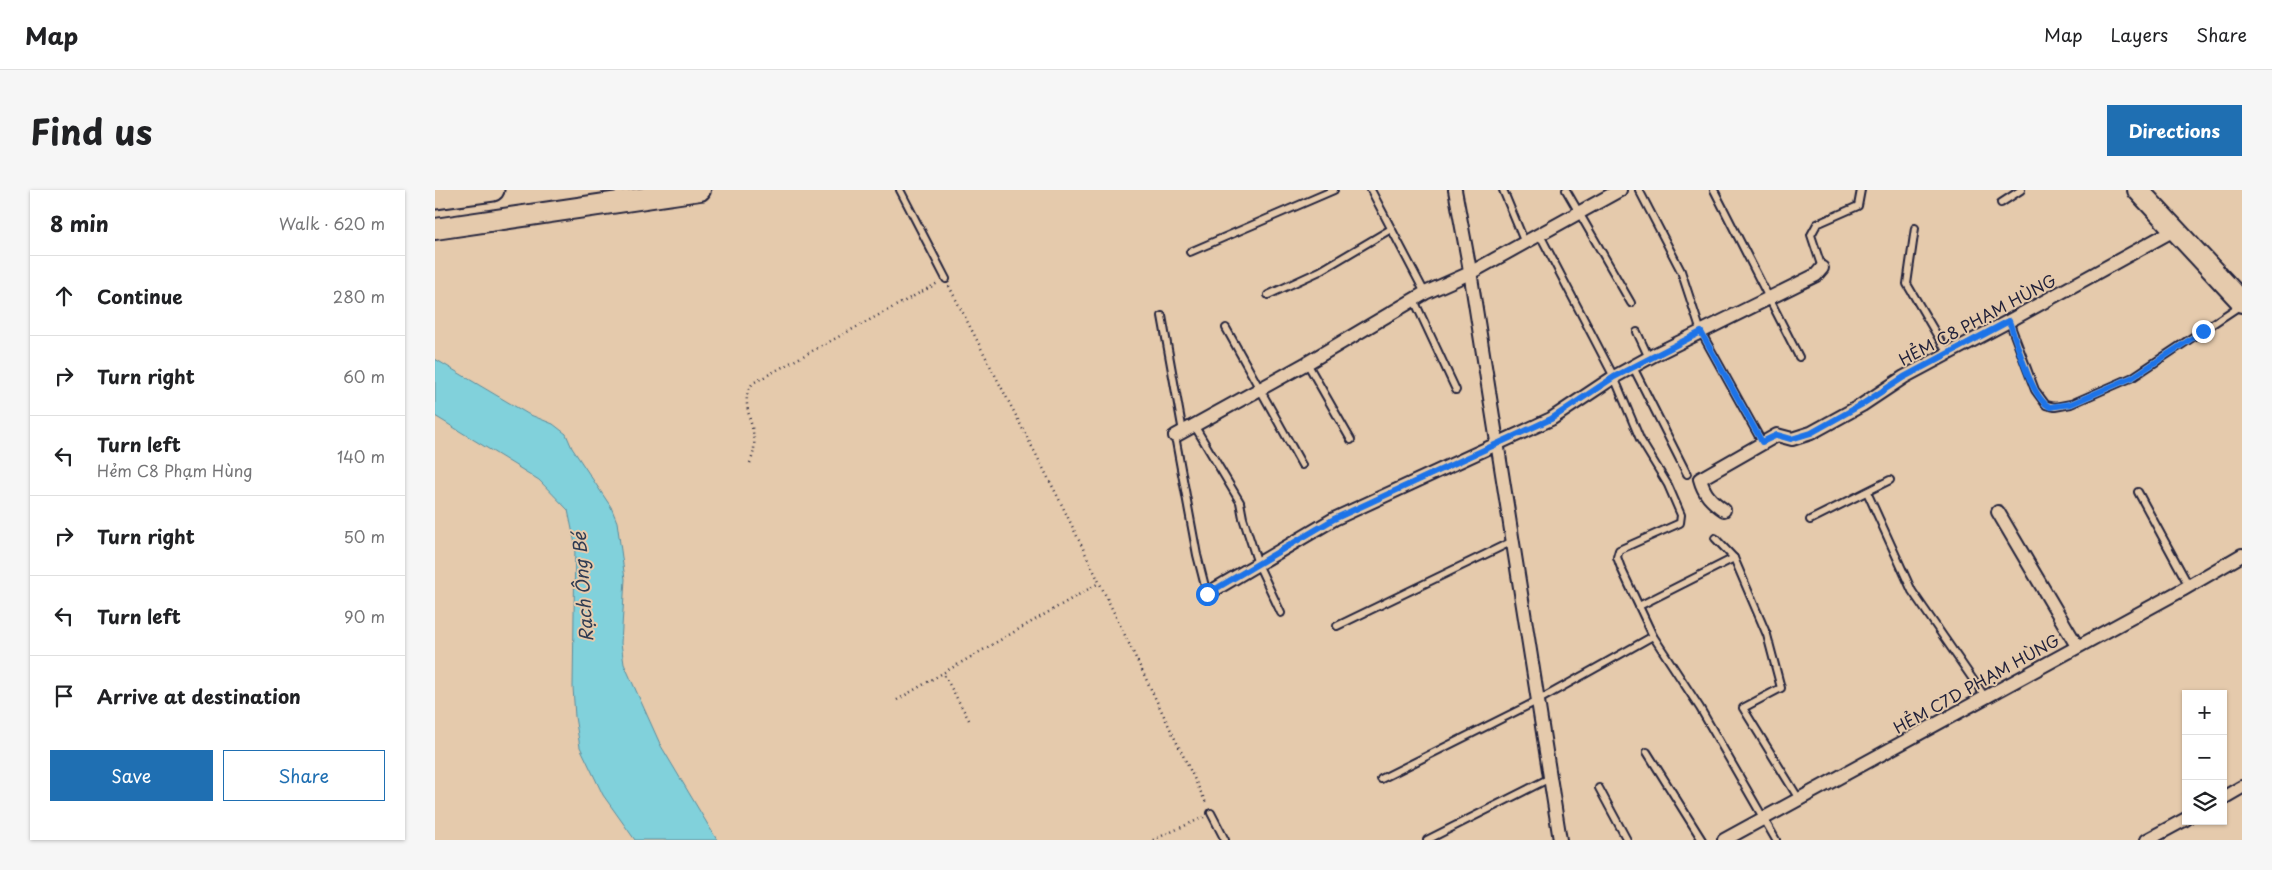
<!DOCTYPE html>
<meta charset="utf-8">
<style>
:root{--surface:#fff;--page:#f6f6f6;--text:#202124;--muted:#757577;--line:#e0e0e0;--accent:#1f6fb2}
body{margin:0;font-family:"Playpen Sans",sans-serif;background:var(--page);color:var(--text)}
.controls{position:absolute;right:15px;bottom:15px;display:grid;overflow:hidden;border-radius:0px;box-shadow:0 1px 4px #0004}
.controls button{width:45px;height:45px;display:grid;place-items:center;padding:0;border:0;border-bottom:1px solid var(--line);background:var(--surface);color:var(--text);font:25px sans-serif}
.stop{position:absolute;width:15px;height:15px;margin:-11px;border:4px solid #1a73e8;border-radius:50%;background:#fff}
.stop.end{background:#1a73e8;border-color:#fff;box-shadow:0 1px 5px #0008}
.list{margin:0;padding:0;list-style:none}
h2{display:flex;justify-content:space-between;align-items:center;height:65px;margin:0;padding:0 20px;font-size:21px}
h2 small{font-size:16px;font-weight:400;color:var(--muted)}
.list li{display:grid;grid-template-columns:32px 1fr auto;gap:15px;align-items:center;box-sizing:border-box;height:80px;padding:0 20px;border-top:1px solid var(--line)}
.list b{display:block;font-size:19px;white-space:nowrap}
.list p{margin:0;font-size:16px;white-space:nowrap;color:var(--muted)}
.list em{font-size:16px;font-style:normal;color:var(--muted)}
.actions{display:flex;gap:10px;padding:15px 20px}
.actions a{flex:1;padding:11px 0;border:1px solid var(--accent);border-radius:0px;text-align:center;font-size:18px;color:var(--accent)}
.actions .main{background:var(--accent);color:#fff}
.icon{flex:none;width:28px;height:28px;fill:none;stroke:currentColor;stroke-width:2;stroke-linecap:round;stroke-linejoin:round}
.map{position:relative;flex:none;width:1807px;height:650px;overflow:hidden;border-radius:0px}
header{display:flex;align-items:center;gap:30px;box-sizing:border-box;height:70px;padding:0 25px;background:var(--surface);border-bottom:1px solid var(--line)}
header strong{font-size:24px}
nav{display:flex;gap:28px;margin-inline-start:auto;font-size:18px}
.intro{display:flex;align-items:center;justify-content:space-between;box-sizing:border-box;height:120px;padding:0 30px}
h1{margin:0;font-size:35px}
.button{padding:12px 22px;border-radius:0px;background:var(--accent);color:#fff;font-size:18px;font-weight:700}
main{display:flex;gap:30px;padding:0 30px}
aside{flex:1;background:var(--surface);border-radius:0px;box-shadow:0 1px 4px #0004}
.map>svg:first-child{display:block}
</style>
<header>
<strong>Map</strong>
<nav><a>Map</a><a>Layers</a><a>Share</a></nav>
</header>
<div class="intro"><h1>Find us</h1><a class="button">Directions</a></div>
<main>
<aside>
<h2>8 min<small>Walk · 620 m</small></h2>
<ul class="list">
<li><svg class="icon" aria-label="ahead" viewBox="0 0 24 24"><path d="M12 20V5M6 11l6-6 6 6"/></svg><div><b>Continue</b></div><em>280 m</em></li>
<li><svg class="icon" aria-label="right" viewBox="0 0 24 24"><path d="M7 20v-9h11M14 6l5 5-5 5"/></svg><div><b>Turn right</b></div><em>60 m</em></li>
<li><svg class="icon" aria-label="left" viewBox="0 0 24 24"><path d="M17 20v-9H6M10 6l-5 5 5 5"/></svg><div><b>Turn left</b><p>Hẻm C8 Phạm Hùng</p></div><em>140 m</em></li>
<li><svg class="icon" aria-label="right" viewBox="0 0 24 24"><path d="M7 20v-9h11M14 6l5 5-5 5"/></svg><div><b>Turn right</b></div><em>50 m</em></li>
<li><svg class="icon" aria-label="left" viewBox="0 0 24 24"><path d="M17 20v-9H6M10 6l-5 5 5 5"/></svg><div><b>Turn left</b></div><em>90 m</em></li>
<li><svg class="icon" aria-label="arrive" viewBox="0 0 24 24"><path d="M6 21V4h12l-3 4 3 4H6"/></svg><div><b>Arrive at destination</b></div></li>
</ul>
<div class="actions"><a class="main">Save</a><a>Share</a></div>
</aside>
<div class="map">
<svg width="1807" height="650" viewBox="0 0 1807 650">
<rect width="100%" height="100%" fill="#e5caac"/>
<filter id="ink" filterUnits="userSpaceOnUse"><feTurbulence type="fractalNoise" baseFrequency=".02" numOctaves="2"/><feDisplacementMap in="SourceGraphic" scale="10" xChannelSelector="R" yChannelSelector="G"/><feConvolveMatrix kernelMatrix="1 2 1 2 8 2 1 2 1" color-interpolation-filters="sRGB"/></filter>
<g filter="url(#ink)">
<!-- water -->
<path fill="#81d1db" stroke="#5b8b9b" d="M0,169L93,224L118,234L131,244L137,258L176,317L182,332L190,389L186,453L189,474L226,556L282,650H200L168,605L145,557L140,527L138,497L140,354L133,320L104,290L0,226Z"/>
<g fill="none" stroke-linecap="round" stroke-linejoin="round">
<defs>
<g id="service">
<path d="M465,0L511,89"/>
<path d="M936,0L990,103"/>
<path d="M1068,0L1090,53"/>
<path d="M1131,0L1196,113"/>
<path d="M1204,0L1246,81L1266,142L1327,252"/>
<path d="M1279,0L1364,167"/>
<path d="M1566,13L1586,0"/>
<path d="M1480,38L1472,94L1513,164"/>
<path d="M1105,45L1179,187L1205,249L1233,295L1246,325L1245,333L1184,360L1182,367L1186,378L1218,446L1265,518L1341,650"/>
<path d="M755,62L899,0"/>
<path d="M1387,78L1376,45L1382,34L1423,16L1426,0"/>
<path d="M833,105L885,81L956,39"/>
<path d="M979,110L1021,200"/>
<path d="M727,126L748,242"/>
<path d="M1574,131L1600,200L1611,215L1620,217L1636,214L1698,187L1806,115"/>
<path d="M791,138L867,275"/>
<path d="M1202,142L1214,168"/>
<path d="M872,173L916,250"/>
<path d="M1198,177L1252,284"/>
<path d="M759,235L805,312L808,328L823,374L846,423"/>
<path d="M740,246L762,365L772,404"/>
<path d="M1432,302L1477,401L1550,507"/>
<path d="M1703,302L1754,396"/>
<path d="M1375,330L1455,290"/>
<path d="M1299,368L1332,445L1346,498L1308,518L1364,609"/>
<path d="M1204,416L1299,368L1280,348"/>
<path d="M902,436L1078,351"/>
<path d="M1212,562L1267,650"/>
<path d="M946,589L1104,510L1218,446"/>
<path d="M1164,598L1192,650"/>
<path d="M776,623L790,650"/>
<path d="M992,650L1115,588"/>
</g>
<g id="minor">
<path d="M1020,0L1034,75L1125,650"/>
<path d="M740,246L872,173L990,103L1035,83L1185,0"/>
<path d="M1289,320C1276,311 1269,304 1265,289L1342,245L1357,249L1376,243L1427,215L1469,187L1574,131L1739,40"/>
<path d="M1563,322L1642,456"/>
<path d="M772,404L899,329L1116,229L1179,187L1219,165L1381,85L1387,78"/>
<path d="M1788,608L1807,597"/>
<path d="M1289,650L1747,400L1807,365"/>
<path d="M1712,650L1751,629"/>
</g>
<g id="primary">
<path d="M1703,0L1807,112"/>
<path d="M0,39L265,0"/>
</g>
<path id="trunk" d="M0,8L58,0"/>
</defs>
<!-- service casing -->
<use href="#service" stroke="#22223b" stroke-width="10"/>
<!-- minor casing -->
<use href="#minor" stroke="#22223b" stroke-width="16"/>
<!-- primary casing -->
<use href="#primary" stroke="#22223b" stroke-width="24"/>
<!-- trunk casing -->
<use href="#trunk" stroke="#22223b" stroke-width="25"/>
<!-- path -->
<g stroke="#22223b" stroke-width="2.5" stroke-dasharray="1 4" stroke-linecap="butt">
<path d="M514,96L625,311L772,615"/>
<path d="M315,273C318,265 320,259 319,250C318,230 304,210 318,193L503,93"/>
<path d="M462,510L508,483"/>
<path d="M534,530L508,483L664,393"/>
<path d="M718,650L769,627"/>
</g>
<!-- service -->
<use href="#service" stroke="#e5caac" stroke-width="6"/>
<!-- minor -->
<use href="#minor" stroke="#e5caac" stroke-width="12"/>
<!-- primary -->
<use href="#primary" stroke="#e5caac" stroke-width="20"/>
<!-- trunk -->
<use href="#trunk" stroke="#e5caac" stroke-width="21"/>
</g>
</g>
<g fill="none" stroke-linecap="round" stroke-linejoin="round" filter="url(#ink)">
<!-- route -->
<path stroke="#1a73e8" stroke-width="6" d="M772,404L899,329L1116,229L1179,187L1266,142L1327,252L1342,245L1356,249L1376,243L1426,215L1469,187L1574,131C1582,151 1596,209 1615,217L1636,214L1698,187L1768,141"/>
</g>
<g text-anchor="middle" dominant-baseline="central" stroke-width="4" stroke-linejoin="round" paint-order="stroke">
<!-- street labels -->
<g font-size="16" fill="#22223b" stroke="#e5caac">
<text transform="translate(1542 129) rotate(-28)">HẺM C8 PHẠM HÙNG</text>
<text transform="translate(1541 493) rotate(-29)">HẺM C7D PHẠM HÙNG</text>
</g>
<!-- water labels -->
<g font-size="18" font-style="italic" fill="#303c53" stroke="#e5caac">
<text transform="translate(147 397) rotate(-94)">Rạch Ông Bé</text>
</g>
</g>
</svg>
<div class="controls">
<button>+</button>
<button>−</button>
<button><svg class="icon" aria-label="layers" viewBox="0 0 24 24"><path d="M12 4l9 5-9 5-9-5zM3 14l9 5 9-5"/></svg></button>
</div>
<div class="stop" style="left:772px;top:404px"></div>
<div class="stop end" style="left:1768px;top:141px"></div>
</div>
</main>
